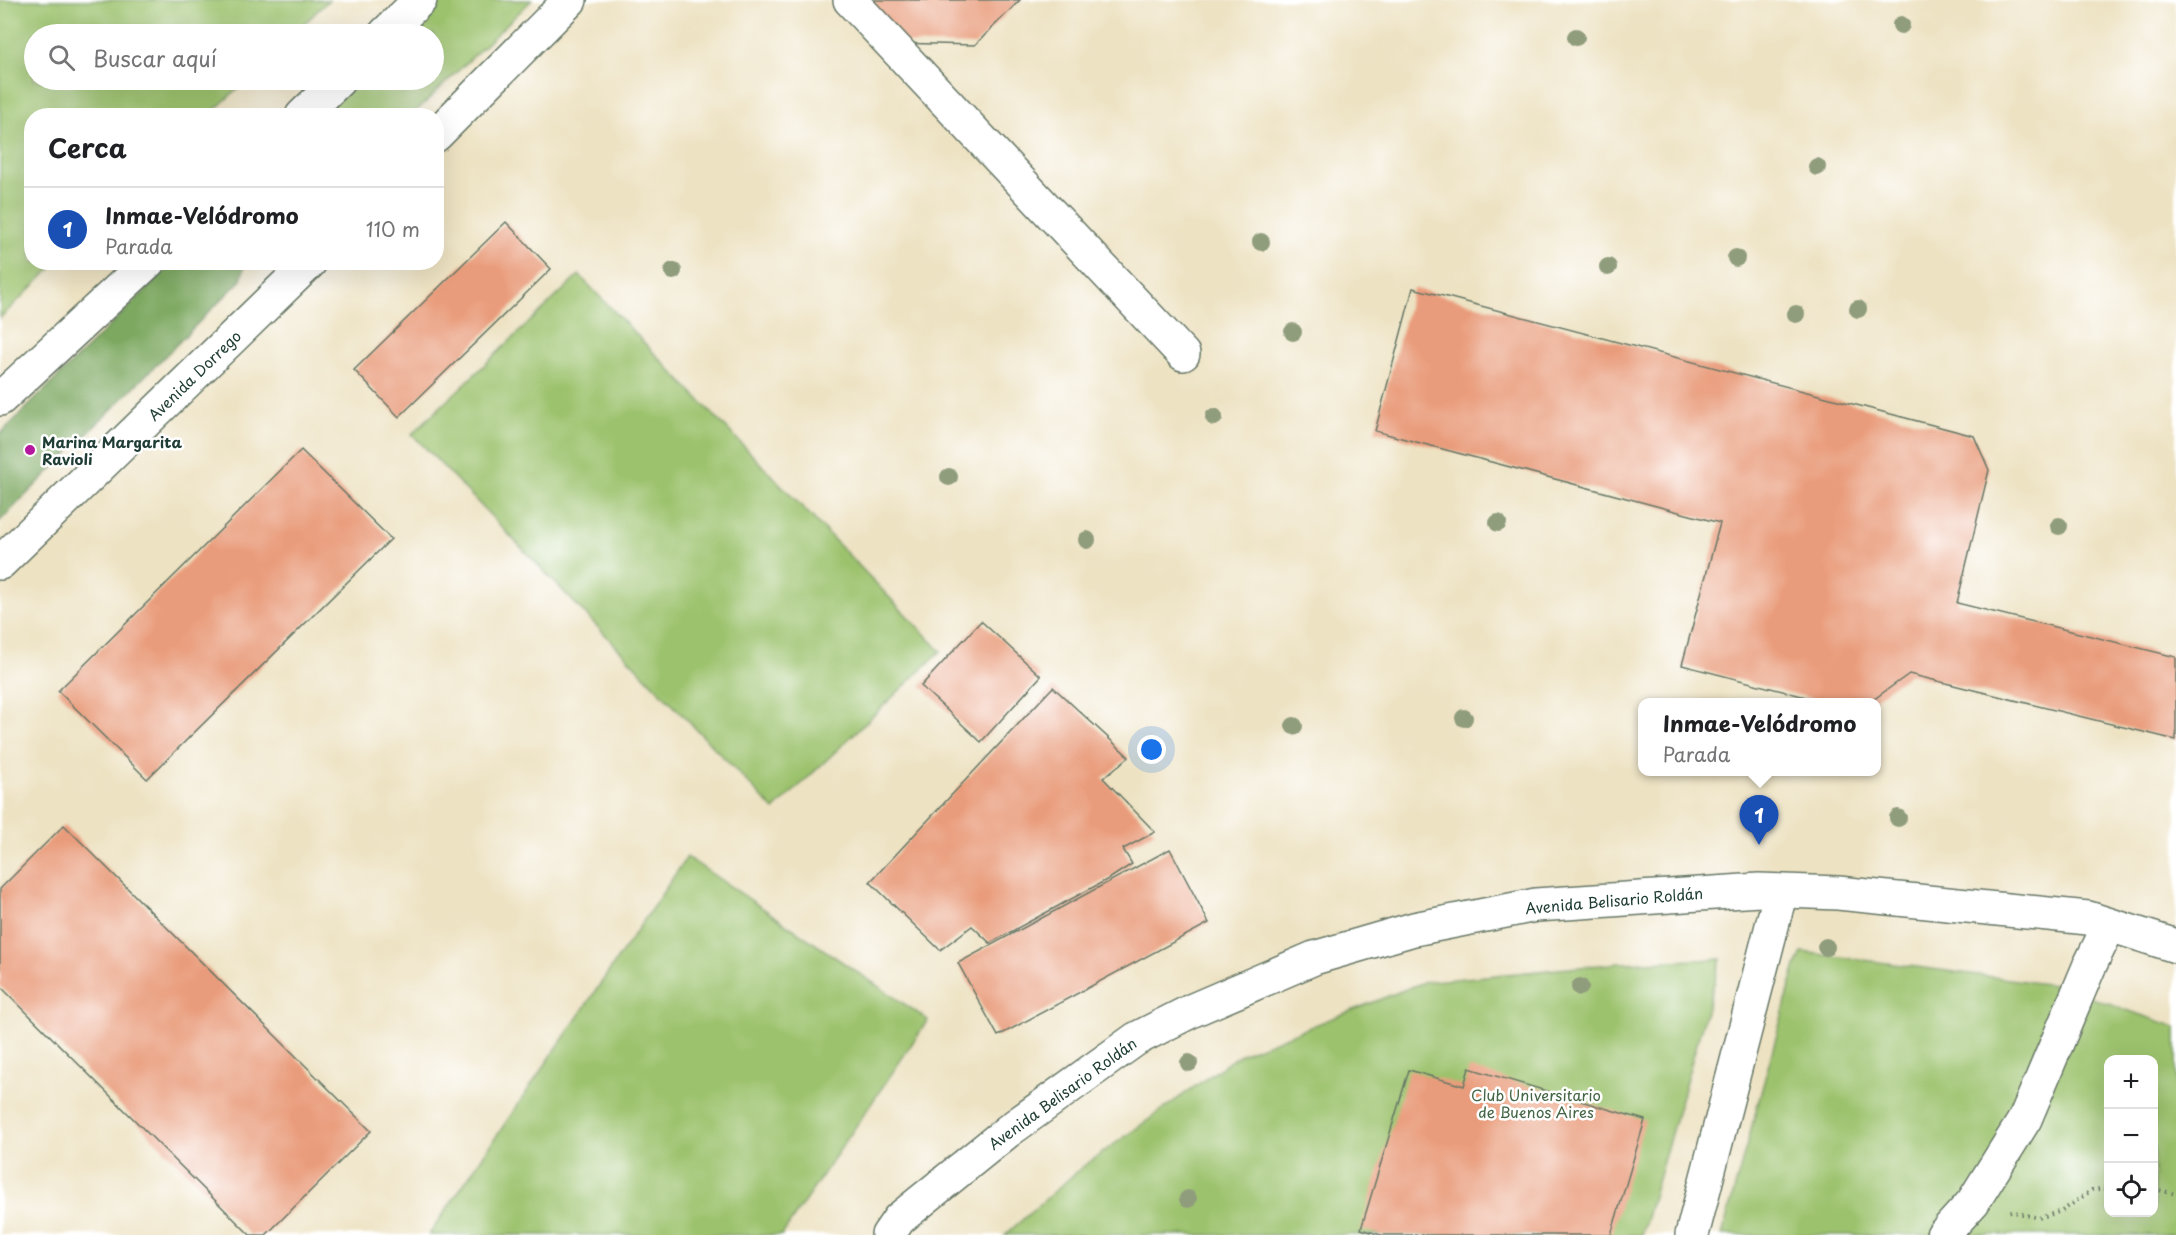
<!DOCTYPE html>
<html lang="es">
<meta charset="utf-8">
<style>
:root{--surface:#fff;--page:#f6f6f6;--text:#202124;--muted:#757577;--line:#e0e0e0;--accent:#1a73e8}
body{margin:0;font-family:"Playpen Sans",sans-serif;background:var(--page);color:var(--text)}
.controls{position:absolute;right:18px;bottom:18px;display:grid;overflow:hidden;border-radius:12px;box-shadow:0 6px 24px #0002}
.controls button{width:54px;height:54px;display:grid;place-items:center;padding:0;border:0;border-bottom:2px solid var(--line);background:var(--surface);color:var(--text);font:30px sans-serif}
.you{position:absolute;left:1152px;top:750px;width:21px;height:21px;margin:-15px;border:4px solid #fff;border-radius:50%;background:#1a73e8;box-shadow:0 0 0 9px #1a73e833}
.badge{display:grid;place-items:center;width:39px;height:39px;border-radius:50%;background:var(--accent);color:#fff;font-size:20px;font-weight:700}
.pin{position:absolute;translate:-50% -50px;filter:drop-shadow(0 2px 3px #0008)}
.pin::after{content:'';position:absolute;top:32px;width:21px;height:18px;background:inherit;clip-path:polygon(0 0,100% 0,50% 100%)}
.popup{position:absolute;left:1638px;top:698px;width:243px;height:78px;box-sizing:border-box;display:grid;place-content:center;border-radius:12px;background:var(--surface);filter:drop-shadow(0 2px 4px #0005);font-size:20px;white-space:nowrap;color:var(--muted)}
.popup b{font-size:22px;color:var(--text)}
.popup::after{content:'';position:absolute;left:50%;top:100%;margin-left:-12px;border:12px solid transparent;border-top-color:var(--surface)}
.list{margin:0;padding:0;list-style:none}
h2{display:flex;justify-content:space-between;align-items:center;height:78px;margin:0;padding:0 24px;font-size:26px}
h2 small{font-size:20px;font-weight:400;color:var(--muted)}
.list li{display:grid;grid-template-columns:39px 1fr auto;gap:18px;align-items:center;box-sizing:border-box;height:84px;padding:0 24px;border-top:2px solid var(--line)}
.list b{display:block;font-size:22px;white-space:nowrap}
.list p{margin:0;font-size:20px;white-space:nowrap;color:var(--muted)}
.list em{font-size:20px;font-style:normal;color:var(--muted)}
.icon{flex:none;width:33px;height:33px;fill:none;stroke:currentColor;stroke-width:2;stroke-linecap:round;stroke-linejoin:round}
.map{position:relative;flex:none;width:2176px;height:1235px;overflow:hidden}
.search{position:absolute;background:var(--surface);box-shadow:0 6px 24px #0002;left:24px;top:24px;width:420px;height:66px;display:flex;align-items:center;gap:15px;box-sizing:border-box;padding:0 21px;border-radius:33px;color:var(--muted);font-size:22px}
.panel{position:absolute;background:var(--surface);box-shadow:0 6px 24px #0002;left:24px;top:108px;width:420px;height:162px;border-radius:24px}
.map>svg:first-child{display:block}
</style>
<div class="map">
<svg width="2176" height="1235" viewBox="0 0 2176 1235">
<rect width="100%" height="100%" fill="#fff"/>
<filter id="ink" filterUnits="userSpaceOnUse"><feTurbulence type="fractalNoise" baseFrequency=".0167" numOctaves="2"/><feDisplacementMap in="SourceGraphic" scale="12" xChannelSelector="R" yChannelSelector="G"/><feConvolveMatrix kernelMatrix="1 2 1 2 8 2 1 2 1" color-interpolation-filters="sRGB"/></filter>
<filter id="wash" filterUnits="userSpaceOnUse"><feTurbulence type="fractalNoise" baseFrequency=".008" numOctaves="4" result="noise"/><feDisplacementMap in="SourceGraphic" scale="24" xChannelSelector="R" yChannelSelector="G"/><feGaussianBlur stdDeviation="1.35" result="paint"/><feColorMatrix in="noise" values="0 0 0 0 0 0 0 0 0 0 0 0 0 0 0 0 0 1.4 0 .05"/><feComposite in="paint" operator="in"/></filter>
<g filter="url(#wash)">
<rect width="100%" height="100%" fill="#ede2c2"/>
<!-- green -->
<g fill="#9cc26d" stroke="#5e8050" stroke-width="1.5" fill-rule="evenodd">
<path d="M0,0H329L293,34H34V80H247L209,115L32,116V262L57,263L0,318Z"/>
<path d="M439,0H532L412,115L321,116L358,80H434V34H404Z"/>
<path d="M579,275L941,651L774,810L412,434Z"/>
<path d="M687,857L928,1020L782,1235H429Z"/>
<path d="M1802,952L2054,985L2176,1027V1235H1722L1794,972ZM2108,1060H2154V1212H2108Z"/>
<path d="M1721,959L1642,1235H1005L1081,1168L1239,1055L1424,982L1620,963Z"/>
</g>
<!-- forest -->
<path fill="#7da860" stroke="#4e724a" stroke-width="1.5" d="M173,263H245L241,280L0,521V434Z"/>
<g id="blocks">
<!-- building -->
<g fill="#e99c7c">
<path d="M855,0H1020L975,45L893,43Z"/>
<path d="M506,222L551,269L399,417L354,370Z"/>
<path d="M1413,288L1974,436L1989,470L1957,603L2176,657V740L1909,674L1870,702H1825L1682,665L1720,523L1375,431Z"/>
<path d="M301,450L391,539L147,779L58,691Z"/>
<path d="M981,621L1041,676L981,742L921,686Z"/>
<path d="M1053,687L1129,757L1103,778L1155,832L1123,849L1132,864L1112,877L990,943L972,926L940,950L870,882Z"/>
<path d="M64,825L371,1131L266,1235H250L0,986V889Z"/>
<path d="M1170,849L1209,923L998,1036L958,963Z"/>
<path d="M1469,1068L1645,1120L1611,1235H1381L1361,1229L1409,1070L1464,1086Z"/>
</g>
</g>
</g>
<g filter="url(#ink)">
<use href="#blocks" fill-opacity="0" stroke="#677766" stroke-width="1.5"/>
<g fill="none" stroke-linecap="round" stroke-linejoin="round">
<defs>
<g id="minor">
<path d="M850,0L1183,354"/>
<path d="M888,1235L899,1219L1008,1131L1136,1039L1193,1010L1314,958L1414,929L1536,905L1759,890L1838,893L2088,918L2176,946"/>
<path d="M1692,1235L1781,891"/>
<path d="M1943,1235L1973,1202L2025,1119L2089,967L2109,926"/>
</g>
<g id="major">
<path d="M385,34L420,0"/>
<path d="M302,116L339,80"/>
<path d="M436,135L570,0"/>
<path d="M0,399L148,262"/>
<path d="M0,563L310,262"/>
</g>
</defs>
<!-- minor casing -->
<use href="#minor" stroke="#677766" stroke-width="36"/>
<!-- major casing -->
<use href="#major" stroke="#677766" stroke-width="36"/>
<!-- path -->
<g stroke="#677766" stroke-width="4" stroke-dasharray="1.5 4.5" stroke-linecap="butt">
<path d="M2154,1189L2176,1194"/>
<path d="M2010,1211L2039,1218L2062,1211L2092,1190L2108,1188"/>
</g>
<!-- minor -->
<use href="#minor" stroke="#fff" stroke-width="33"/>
<!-- major -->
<use href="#major" stroke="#fff" stroke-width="33"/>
</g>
<!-- trees -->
<g fill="#909d7d">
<circle cx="1901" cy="25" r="9"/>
<circle cx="1576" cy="37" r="9"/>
<circle cx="1817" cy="167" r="9"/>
<circle cx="1261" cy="242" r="9"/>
<circle cx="1736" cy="258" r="9"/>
<circle cx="1608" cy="267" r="9"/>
<circle cx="673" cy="271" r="9"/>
<circle cx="1858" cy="309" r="9"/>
<circle cx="1796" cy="314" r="9"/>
<circle cx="1293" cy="332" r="9"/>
<circle cx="1214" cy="417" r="9"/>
<circle cx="949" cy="477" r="9"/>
<circle cx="1498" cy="523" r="9"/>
<circle cx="2059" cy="526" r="9"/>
<circle cx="1087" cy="540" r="9"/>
<circle cx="1464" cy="718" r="9"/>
<circle cx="1294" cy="726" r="9"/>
<circle cx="1898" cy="818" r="9"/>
<circle cx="1826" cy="947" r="9"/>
<circle cx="1580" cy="987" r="9"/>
<circle cx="1189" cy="1063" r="9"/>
<circle cx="1188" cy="1199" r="9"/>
</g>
</g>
<!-- markers -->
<circle fill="#b5179e" stroke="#fff" stroke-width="2" cx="30" cy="450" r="6"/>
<g text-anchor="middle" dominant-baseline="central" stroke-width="5" stroke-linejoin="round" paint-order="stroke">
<!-- street labels -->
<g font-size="15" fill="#1f3d34" stroke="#fff">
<text transform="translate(194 375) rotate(-44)">Avenida Dorrego</text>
<text transform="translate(1614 900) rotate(-5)">Avenida Belisario Roldán</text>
<text transform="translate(1062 1093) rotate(-36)">Avenida Belisario Roldán</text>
</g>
<!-- poi labels -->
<g font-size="15" font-weight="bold" fill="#1f3d34" stroke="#fff" text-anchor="start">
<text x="42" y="441">Marina Margarita<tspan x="42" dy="17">Ravioli</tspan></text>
</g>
<!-- park labels -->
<g font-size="15" fill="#446545" stroke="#fff">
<text x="1536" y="1094">Club Universitario<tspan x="1536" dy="17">de Buenos Aires</tspan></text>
</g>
</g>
</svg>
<div class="controls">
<button>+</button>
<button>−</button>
<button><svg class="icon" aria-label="locate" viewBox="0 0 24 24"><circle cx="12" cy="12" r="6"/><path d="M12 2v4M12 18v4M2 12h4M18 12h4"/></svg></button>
</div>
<div class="you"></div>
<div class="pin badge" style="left:1759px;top:845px;background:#1a4fb4">1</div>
<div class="popup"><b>Inmae-Velódromo</b>Parada</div>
<div class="search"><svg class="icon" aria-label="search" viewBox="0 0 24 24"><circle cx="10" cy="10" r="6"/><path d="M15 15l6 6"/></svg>Buscar aquí</div>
<section class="panel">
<h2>Cerca<small></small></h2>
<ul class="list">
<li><span class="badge" style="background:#1a4fb4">1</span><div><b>Inmae-Velódromo</b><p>Parada</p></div><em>110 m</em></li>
</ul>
</section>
</div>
